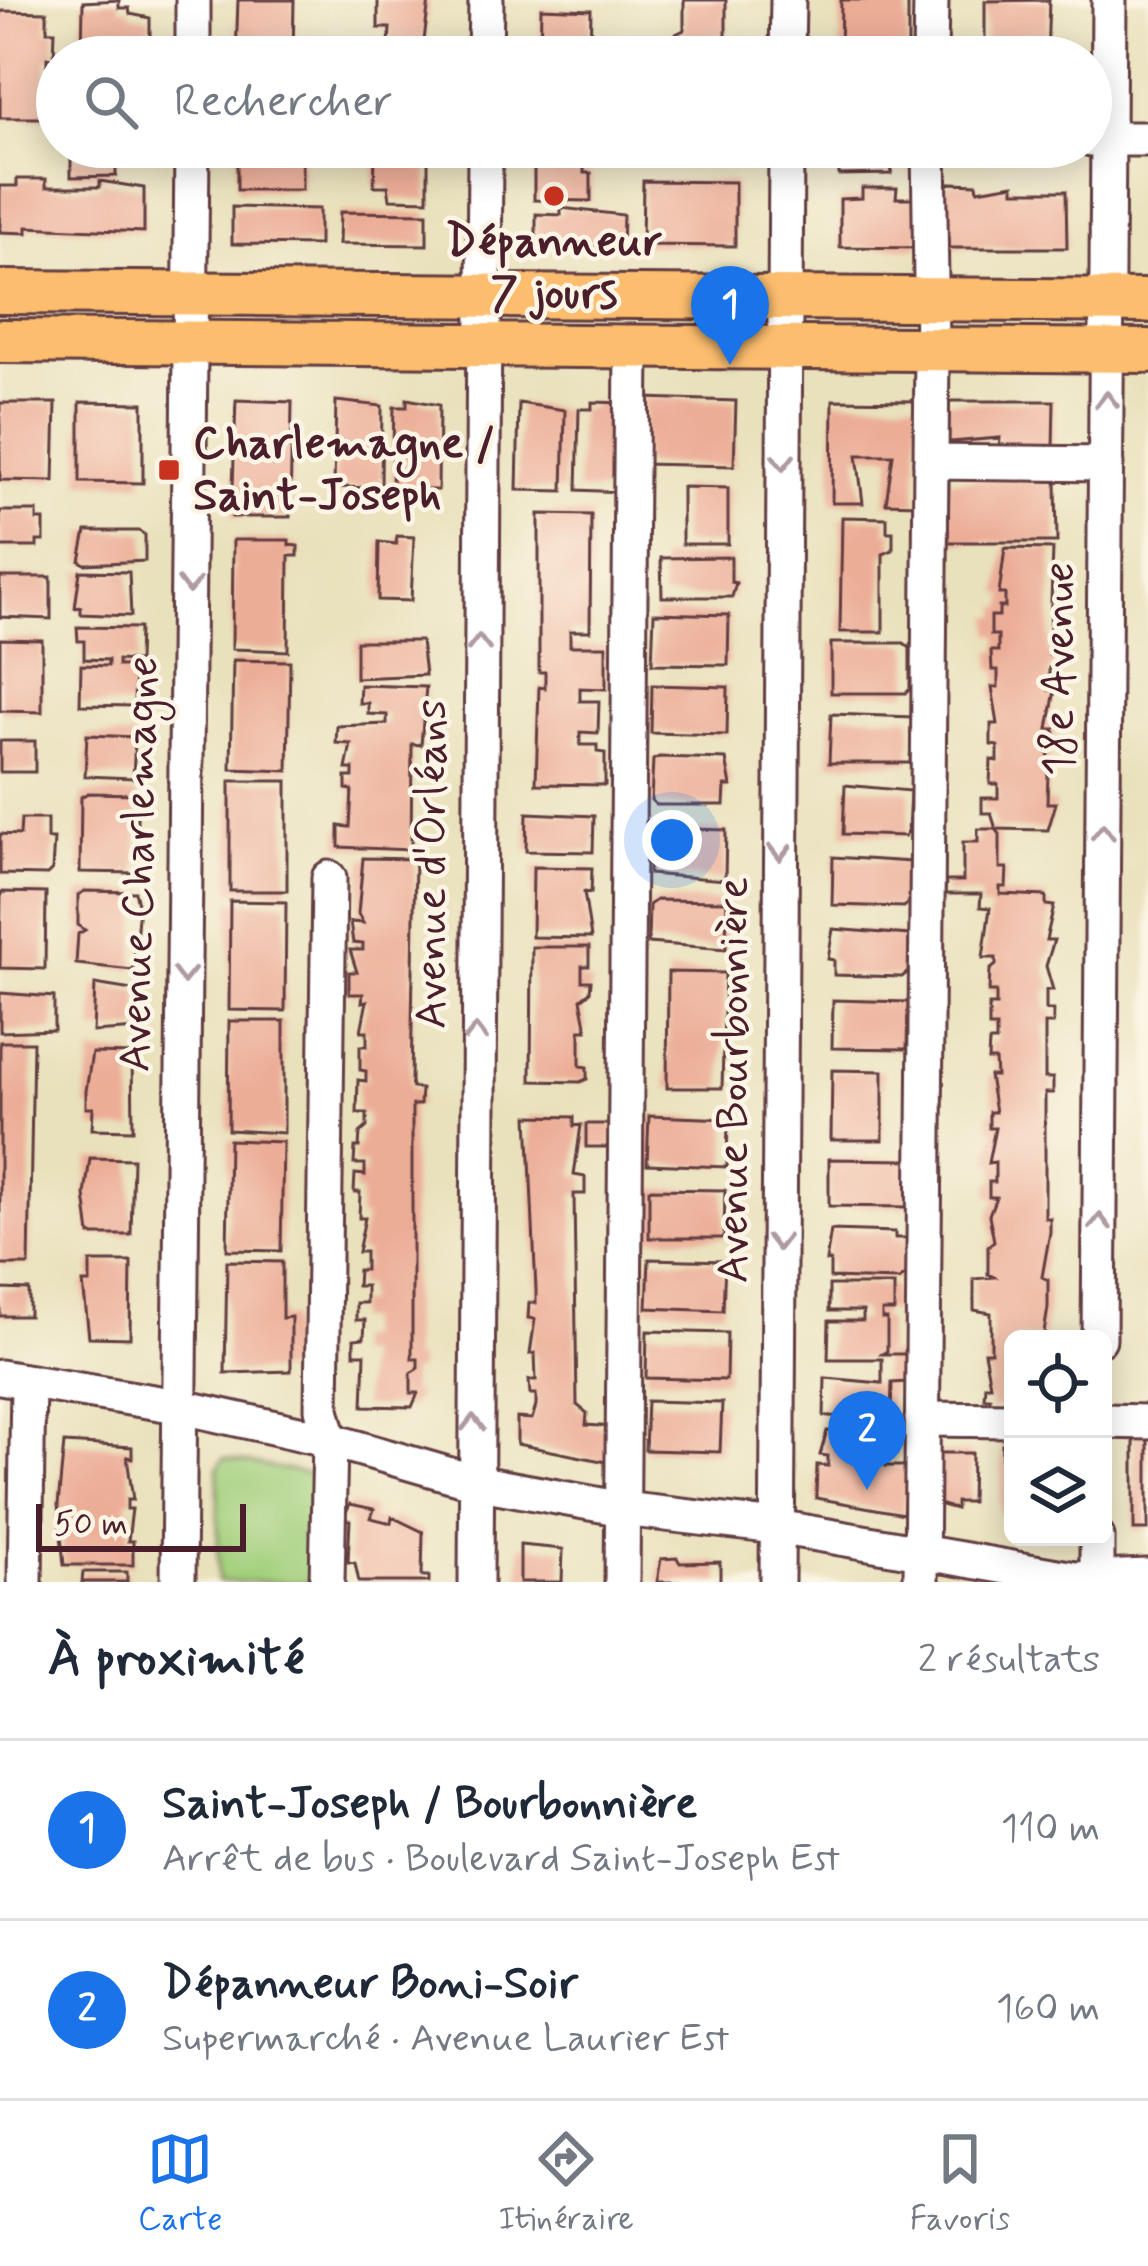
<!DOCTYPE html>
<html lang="fr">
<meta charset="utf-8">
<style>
:root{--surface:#fff;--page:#f6f6f7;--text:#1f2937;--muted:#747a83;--line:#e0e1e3;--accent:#1a73e8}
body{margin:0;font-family:Mynerve,sans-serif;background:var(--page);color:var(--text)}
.controls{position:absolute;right:36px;bottom:36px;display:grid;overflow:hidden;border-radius:18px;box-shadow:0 6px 30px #0003}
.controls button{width:108px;height:108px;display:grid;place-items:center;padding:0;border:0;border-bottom:3px solid var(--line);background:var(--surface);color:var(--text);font:60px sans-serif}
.scale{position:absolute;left:36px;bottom:30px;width:210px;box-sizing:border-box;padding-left:12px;border:6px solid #4a1f2b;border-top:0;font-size:33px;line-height:42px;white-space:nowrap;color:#4a1f2b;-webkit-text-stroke:9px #fcf5e5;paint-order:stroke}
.you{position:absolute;left:672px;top:840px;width:42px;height:42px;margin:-30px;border:9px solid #fff;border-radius:50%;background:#1a73e8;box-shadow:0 0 0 18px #1a73e833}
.badge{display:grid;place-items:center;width:78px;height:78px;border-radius:50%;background:var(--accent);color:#fff;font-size:39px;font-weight:700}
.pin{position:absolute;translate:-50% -99px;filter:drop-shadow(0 3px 6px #0008)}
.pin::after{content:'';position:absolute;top:63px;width:42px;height:36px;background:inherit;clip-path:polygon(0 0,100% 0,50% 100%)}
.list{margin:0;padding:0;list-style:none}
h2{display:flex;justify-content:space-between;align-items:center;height:156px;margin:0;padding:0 48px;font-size:51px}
h2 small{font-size:39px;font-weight:400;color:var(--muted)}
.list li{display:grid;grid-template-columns:78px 1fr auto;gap:36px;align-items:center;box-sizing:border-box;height:180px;padding:0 48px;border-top:3px solid var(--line)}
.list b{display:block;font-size:45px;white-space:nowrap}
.list p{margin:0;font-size:39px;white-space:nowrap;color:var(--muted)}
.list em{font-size:39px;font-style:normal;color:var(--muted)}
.icon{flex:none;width:66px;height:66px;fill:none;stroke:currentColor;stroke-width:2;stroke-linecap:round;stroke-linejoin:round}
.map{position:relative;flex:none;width:1148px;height:1582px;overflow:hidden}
.search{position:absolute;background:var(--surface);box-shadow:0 6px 30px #0003;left:36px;right:36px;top:36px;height:132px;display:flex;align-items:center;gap:30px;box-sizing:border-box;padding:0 42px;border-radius:66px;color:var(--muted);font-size:45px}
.sheet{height:516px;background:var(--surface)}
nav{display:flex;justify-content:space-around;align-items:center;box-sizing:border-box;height:168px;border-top:3px solid var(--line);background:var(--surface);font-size:33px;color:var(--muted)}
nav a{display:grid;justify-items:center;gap:6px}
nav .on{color:var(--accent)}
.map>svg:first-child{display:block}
</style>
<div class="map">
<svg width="1148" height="1582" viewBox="0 0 1148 1582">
<rect width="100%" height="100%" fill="#fcf5e5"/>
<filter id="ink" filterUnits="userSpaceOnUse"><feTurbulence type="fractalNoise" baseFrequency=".00833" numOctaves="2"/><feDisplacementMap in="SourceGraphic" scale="24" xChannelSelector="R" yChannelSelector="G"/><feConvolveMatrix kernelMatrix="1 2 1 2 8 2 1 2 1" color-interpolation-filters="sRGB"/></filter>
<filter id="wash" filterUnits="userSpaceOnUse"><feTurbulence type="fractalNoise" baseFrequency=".004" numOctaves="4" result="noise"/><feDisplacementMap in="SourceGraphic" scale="48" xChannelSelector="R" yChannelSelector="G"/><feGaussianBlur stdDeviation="2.7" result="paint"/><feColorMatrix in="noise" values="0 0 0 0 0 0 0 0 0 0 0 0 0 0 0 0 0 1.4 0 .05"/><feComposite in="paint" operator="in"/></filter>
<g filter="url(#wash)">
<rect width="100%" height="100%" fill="#e9e1bc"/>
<!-- green -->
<path fill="#a3d07d" stroke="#767854" stroke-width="3" d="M224,1458L324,1477L321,1582H218V1468Z"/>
<g id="blocks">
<!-- building -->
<g fill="#ecad97">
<path d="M119,0V8H129L130,14L150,18V48L128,51V57H82L83,2Z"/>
<path d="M238,0H294L293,57H236Z"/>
<path d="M378,0H429L422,57H363L370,44H389L390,28H378Z"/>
<path d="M684,0H726V57H674V35L684,30Z"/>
<path d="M841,0H908V57H840Z"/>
<path d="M1049,0L1047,57H985V1Z"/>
<path d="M541,8L591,10L590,57H540Z"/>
<path d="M0,11L47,12V31H55L54,58H47V91H54L53,115L48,118H0Z"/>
<rect x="237" y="147" width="65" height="43"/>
<path d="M391,147H428V200L390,199L388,186H374L375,157H386Z"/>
<path d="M534,147H597V161H584V173H591V201L534,200Z"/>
<path d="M839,147H896L891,174L839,175Z"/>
<path d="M116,156V176L71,177V157Z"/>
<path d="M17,179H46V187H100V181L144,188V232L27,227V233L0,232V186H17Z"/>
<path d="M643,181L735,182V246L642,245Z"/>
<path d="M951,183L977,184L978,190L1014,184V191H1066L1067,248H943L942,189Z"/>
<path d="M862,188H897L896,198H919V248L840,247V199L862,198Z"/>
<path d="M232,207L319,209V245L232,244Z"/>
<path d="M561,208L623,215L622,247L536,245V214L561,215Z"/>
<path d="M340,212L427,213V245L339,244Z"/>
<path d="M644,398L736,401L734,466L643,464Z"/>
<path d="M407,399L439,405L438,490H392L394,407H407Z"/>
<path d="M236,400L292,402L290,517H232Z"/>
<path d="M833,400L918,401L916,504L886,503L893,455H857L863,503H832Z"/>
<path d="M336,401L382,406L381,488L334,487Z"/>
<path d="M938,401H1054L1053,448H999L1000,438L938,443Z"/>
<path d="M80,402L143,403V483L80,482Z"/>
<path d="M592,402L623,403L621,492L577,490L579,409H592Z"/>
<path d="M0,403H56L54,481L0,480Z"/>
<path d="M519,403L565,410L563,491L517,490Z"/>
<path d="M949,479L1056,481L1057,542H948Z"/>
<path d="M682,487L728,488V544H682Z"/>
<path d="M0,511H37V520H44V541H37V547H0Z"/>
<path d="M539,514L591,515L590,631H570V646H606V689L580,688V701H599L598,733L580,732V745H597V752L605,753V785L536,784L539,687L545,688V672H539Z"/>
<path d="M842,517L887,518V532H893V550L883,554V632H840Z"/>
<path d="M86,531H139L145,535V561L85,564L80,561Z"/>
<path d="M397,536L414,537L411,601L378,600L379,542L396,544Z"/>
<path d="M233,540H289V545L298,546V556H289L288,651L232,649Z"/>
<path d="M1005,548L1053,549L1049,654H1056L1055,668H1049V690H1055L1048,729H1055L1054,744H1049L1047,803H1056L1048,830L996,829L991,813H982V798H998V784H990L991,760L998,761V746L991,745V724H998L992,687H998V670H992L991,651H998V635H991V616H999V607H1005V594H999Z"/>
<path d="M731,557V582L736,583L732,597H662L661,558Z"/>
<path d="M80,571L129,572L131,616L81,614V607L75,608Z"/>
<path d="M0,577H51V619L0,617Z"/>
<path d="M654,613L729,615L728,665L652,664Z"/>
<path d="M77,627L139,628L138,661L118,660V666H135L134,706L80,705L81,665L108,666V660L84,659V641H78Z"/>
<path d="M0,639L42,640V712L0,711Z"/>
<path d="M356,641H421L425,675L356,678Z"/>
<path d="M831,643H904L910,648V689L906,693H831Z"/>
<path d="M233,660L290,661L288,771L231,769Z"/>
<path d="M360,685L426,687L421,745L412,744L411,850L339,847V826L350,827L352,790L346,789V777H353V769H346L351,744L336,743L337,726L387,724V715L368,714V703H359Z"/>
<path d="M652,685L728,687L727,735L651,733Z"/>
<path d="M831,714L912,717L910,763H829Z"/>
<path d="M87,735L135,737L133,778L85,776Z"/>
<rect x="0" y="741" width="35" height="31"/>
<path d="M659,757L726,759L731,786H725L724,805H656L651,800L653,760Z"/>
<rect x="230" y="781" width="57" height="110"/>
<path d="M845,785L910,791L908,831L905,836L843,834Z"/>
<path d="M88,793L137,794V873L80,872L81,797Z"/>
<path d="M527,813L594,816L593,852L526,851Z"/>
<path d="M21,819H47V839H54L52,870L47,875L0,874V834L20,835Z"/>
<path d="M657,828L726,830L725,880L649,874L650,833L657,834Z"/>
<path d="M978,829H996L1000,834V868H1007L1006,887H1000V894L1046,896V905L1054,906L1046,940H1054L1046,966L1053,990H1046V1010H1053V1024H1045V1078H1053V1093H1045V1218H1050V1232L1042,1277L1048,1280V1308L1043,1339H1013V1408H990V1398H984L985,1385H990L984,1352H991V1313L974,1310V1279L994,1277L988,1274V1246L994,1241L989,1215L996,1197H989V1182H995V1162L988,1163L995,1128H989V1112H995L989,1076H996L995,1060H988L989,1042H996V1027H989V1005H996V992H989L990,970L996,965V958H983L990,908L980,907L981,894H945L946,881H963V842H978Z"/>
<path d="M833,857L911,862L910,901L904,907L832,905Z"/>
<path d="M363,858L415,859L411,1081L412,1088L421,1089L420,1105H412V1359H418V1369L411,1373V1393H418L412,1407L363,1406L365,1354H354V1339L364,1338L365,1320H356V1303H366V1286H357L358,1270H365V1252H358L365,1218H359L360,1192H354L355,1174L365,1175V1164H354L355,1147H359L360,1133L367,1127V1113H357L358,1080L366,1081V1071L360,1070V1046H367V1031H361L367,1001L362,1002L363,994H349V972H357L350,950H363V944L353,943L350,922L363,923L358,914Z"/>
<path d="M533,867L592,868L591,893L584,892L591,938L532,937Z"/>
<path d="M85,891L135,892L139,907L133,970L76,964L78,934L85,930L78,925V895Z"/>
<path d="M1,892L46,893L45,969L0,968Z"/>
<path d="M656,900L727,901L726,949L648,943L649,905Z"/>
<path d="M230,901L286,902L285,1011L229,1010Z"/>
<path d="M833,929L909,935L908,972L902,977L834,975V960L828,959Z"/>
<path d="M532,947H589V966H582V981H591L590,992L581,999L587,1030H580V1066L587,1067V1079L580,1082L531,1081Z"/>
<path d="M668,972L725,973L722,1088H667Z"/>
<path d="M95,984L138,991V1029L93,1032Z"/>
<path d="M0,993L54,997V1030L0,1032Z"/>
<path d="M833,1000L908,1002L907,1049L832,1048Z"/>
<path d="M229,1021H284V1133L228,1130Z"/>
<path d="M0,1042H33L29,1265H0Z"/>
<path d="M92,1053L132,1054L133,1130L92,1129L93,1108H86V1091Z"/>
<path d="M832,1070L883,1071V1140H831Z"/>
<path d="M528,1116L574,1117V1126L581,1125L574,1175L585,1177V1194H574L577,1405L587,1413L586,1425L613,1427L611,1463L517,1444V1418L532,1419L536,1406V1394H530L529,1380H536L535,1353L530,1354L535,1319L528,1318L529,1303H536V1290Z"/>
<path d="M649,1116L728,1119L727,1167L647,1164Z"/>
<rect x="586" y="1124" width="27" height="23"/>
<path d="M229,1140L283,1142L281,1251L227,1250Z"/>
<path d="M90,1158L133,1159L131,1235H90L85,1195Z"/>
<path d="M829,1159L908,1160L907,1207L829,1206Z"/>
<path d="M649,1189L725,1190L724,1238H649Z"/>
<path d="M831,1230L895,1232V1238H907L906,1275L899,1280L830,1278V1261H826Z"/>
<path d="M649,1259L725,1261L723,1311L647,1308Z"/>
<path d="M227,1261L282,1262V1318L291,1317V1371L225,1373Z"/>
<path d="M90,1262H131L130,1338L89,1337L83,1283H90Z"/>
<path d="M829,1285H894V1311H882V1319H887V1351L882,1354H905L907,1382L892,1383L891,1414L885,1417L824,1416L825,1378L882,1383V1359H828L829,1321H863V1311H829Z"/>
<path d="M0,1289L29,1290V1316H0Z"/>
<path d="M647,1331L727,1333L726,1380L646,1378Z"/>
<path d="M647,1401L722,1403L720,1452L645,1450Z"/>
<path d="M827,1431L886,1435V1466H907L903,1514L816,1498L817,1465L828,1466V1456L820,1455Z"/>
<rect x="1134" y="1434" width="14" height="96"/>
<path d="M64,1443L132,1447V1458L127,1457L133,1500H127V1509H132L128,1541H133V1565H64L58,1505Z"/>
<path d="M1002,1444H1013V1512H1000Z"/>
<path d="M931,1453H972L971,1502H956V1509L931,1502Z"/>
<path d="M350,1504L374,1509L371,1518L391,1523L392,1517L423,1532L422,1576H429V1582H359L355,1563L348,1562L350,1520H342Z"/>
<path d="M520,1545L563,1549L562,1582H520Z"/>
<path d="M677,1558L680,1563L720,1562V1582H657L661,1559Z"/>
<path d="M83,1572H127V1582H82Z"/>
</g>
</g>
</g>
<g filter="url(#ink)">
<use href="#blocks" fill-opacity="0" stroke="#623c41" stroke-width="3"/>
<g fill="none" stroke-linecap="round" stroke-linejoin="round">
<defs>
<g id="minor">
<path d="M193,57V0"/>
<path d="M485,57L486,0"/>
<path d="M787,57L788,0"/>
<path d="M930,57L931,0"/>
<path d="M1091,139H1148"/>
<path d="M931,462L1106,464"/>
<path d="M1099,1339L1109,0"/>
<path d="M0,1377L178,1406L330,1440L475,1482L623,1509L777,1527L1075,1579L1148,1576"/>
<path d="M922,1419L1013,1420"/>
<path d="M1103,1421L1148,1422"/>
<path d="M25,1582L28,1382"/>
<path d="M178,1582L192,147"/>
<path d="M327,1582L330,1440L322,1409L329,878"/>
<path d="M476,1582L485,147"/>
<path d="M622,1582L632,345"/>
<path d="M777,1582L786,147"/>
<path d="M921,1582L932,348L929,147"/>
<path d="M1097,1582V1537"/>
</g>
<g id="major">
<path d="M0,292L1148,301"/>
<path d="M0,341L1148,351"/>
</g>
</defs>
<!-- minor casing -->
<use href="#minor" stroke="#623c41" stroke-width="39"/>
<!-- major casing -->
<use href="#major" stroke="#623c41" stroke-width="48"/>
<!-- minor -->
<use href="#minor" stroke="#fff" stroke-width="33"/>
<!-- major -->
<use href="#major" stroke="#fcbd6e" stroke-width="42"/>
</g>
<!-- one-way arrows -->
<defs><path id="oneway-chevron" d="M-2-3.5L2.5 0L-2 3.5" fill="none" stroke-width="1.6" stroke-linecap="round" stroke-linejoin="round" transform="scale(3)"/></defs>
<g stroke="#ae9aa0">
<use href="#oneway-chevron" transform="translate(1107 400) rotate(-90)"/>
<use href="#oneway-chevron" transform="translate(783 462) rotate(90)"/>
<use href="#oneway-chevron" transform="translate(189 585) rotate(91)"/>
<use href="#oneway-chevron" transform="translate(479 643) rotate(-90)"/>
<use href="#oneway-chevron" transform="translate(1103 832) rotate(-89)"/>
<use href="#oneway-chevron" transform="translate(780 852) rotate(90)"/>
<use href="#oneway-chevron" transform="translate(184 975) rotate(91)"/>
<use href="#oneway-chevron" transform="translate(476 1033) rotate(-90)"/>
<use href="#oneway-chevron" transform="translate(1100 1222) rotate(-89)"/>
<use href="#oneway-chevron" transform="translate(778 1242) rotate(90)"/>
<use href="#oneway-chevron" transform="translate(473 1423) rotate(-90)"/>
</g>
</g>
<!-- markers -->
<g fill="#c8321e" stroke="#fcf5e5" stroke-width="4.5">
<circle cx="554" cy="196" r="12"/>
<rect x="157" y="458" width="24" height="24" rx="6"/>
</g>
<g text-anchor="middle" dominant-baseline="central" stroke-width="9" stroke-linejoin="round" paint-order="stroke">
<!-- poi labels -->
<g font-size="45" font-weight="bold" fill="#4a1f2b" stroke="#fcf5e5">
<text x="554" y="242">Dépanneur<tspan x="554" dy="52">7 jours</tspan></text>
<text x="193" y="444" text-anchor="start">Charlemagne /<tspan x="193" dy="52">Saint-Joseph</tspan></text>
</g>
<!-- street labels -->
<g font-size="45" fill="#4a1f2b" stroke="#fcf5e5">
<text transform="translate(1060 669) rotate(-90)">18e Avenue</text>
<text transform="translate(140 864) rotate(-89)">Avenue Charlemagne</text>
<text transform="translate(432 864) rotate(-90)">Avenue d'Orléans</text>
<text transform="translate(734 1080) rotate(-90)">Avenue Bourbonnière</text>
</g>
</g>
</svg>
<div class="controls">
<button><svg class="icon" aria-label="locate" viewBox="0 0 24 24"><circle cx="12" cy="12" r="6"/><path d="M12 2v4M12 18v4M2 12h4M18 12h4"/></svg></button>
<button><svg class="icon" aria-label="layers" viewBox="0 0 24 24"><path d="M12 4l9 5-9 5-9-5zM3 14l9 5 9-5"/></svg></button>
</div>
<div class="scale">50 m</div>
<div class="you"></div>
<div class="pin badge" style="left:730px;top:365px">1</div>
<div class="pin badge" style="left:867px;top:1490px">2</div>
<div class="search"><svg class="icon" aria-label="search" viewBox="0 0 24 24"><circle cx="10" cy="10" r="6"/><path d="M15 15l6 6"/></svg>Rechercher</div>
</div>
<section class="sheet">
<h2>À proximité<small>2 résultats</small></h2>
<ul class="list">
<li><span class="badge">1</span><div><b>Saint-Joseph / Bourbonnière</b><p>Arrêt de bus · Boulevard Saint-Joseph Est</p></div><em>110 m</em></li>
<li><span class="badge">2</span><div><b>Dépanneur Boni-Soir</b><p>Supermarché · Avenue Laurier Est</p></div><em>160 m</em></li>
</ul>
</section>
<nav>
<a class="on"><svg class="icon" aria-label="map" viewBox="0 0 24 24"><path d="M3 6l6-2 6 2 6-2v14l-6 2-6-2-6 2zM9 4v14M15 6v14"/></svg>Carte</a>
<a><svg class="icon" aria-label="directions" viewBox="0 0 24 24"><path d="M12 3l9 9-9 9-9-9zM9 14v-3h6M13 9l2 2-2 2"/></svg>Itinéraire</a>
<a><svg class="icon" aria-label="saved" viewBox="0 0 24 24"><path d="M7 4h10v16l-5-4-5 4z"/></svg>Favoris</a>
</nav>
